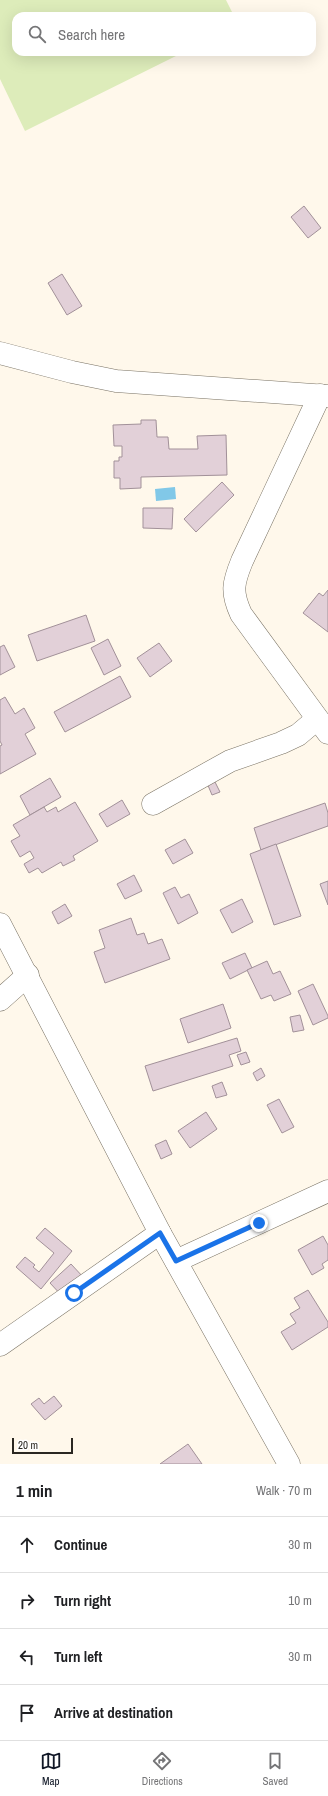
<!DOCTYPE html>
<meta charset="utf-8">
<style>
:root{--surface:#fff;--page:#f2f2f2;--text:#202124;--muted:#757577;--line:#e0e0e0;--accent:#111827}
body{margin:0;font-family:"Archivo Narrow",sans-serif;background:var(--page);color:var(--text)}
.scale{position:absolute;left:12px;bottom:10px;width:61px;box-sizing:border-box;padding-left:4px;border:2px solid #2a2721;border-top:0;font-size:11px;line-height:14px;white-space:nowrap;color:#2a2721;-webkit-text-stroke:3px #fff;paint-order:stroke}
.stop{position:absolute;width:12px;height:12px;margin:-9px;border:3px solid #1a73e8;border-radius:50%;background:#fff}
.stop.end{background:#1a73e8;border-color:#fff;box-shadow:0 1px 4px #0008}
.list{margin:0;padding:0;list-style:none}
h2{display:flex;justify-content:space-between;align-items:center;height:52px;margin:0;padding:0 16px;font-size:17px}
h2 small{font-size:13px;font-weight:400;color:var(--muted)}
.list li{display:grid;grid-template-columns:26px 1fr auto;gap:12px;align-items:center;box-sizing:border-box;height:56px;padding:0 16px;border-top:1px solid var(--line)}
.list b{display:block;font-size:15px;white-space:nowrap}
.list em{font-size:13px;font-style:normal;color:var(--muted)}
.icon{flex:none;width:22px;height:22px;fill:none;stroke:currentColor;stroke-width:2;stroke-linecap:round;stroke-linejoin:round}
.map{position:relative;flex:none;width:328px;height:1464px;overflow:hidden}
.search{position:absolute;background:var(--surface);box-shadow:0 4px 16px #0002;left:12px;right:12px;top:12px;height:44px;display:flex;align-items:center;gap:10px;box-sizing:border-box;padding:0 14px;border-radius:12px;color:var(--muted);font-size:15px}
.sheet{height:276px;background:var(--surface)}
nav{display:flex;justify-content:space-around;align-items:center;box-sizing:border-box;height:56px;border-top:1px solid var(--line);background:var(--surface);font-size:11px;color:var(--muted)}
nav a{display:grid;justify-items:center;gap:2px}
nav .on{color:var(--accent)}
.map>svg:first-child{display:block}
</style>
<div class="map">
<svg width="328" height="1464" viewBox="0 0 328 1464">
<rect width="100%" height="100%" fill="#fff8eb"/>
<!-- green -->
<path fill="#ddecba" d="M0,0H226L234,16H16V52H184L25,131L0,79Z"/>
<!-- water -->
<path fill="#81c8e8" d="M175,487L176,499L156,501L155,489Z"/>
<!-- building -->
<g fill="#e2d0d8" stroke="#a29199">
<path d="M304,206L321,228L308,238L291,217Z"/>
<path d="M62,274L82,306L67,315L48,283Z"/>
<path d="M141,420H156L157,437H168L169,449H198L197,436L226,435L227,475L141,477V488L120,489V478H114V461H119V457H122V446H114L113,425L141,424Z"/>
<path d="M222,482L234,495L196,532L184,519Z"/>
<path d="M143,508H173L172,529L143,528Z"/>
<path d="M328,590V632L303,613L319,593L323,596Z"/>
<path d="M86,615L95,641L37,661L28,635Z"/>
<path d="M108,639L121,666L104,675L91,648Z"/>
<path d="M159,643L172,661L150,677L137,658Z"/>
<path d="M4,645L15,667L0,675V647Z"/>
<path d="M120,676L131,697L65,732L54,712Z"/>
<path d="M5,697L15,714L24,708L35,728L25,734L36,754L0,774V746L2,745L0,741V700Z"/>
<path d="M50,778L61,797L30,815L20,796Z"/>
<path d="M214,780L220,792L212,795L207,783Z"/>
<path d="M122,800L130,814L107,827L99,814Z"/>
<path d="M75,802L98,841L73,856L75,860L63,866L61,862L42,873L38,868L29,873L24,864L34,858L30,851L20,857L11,841L20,836L13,825L44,807L47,812L56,807L58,812Z"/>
<path d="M325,803L328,813V826L261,850L254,828Z"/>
<path d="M185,839L193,853L173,864L165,850Z"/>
<path d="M276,844L301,916L274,925L250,854Z"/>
<path d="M134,875L142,891L125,899L117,884Z"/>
<path d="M328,881V905L320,884Z"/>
<path d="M175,887L181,898L189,894L198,913L178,924L163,893Z"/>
<path d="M242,899L253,922L232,933L220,910Z"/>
<path d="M65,904L72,916L58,924L52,912Z"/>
<path d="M131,918L137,935L144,933L148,944L162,939L170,959L105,983L94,952L105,948L99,930Z"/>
<path d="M245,953L252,968L230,979L222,963Z"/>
<path d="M267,961L273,974L280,971L291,994L274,1001L271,995L261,999L247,970Z"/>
<path d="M313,984L328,1016V1018L313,1025L298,991Z"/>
<path d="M223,1004L231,1028L188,1043L180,1019Z"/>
<path d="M300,1015L304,1030L293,1032L290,1017Z"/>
<path d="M237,1038L241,1051L229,1055L233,1066L153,1091L145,1066Z"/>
<path d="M246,1052L250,1062L241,1065L237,1055Z"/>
<path d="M261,1068L265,1076L257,1081L253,1073Z"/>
<path d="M222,1082L227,1095L216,1098L212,1086Z"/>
<path d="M279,1099L294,1127L282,1133L267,1105Z"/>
<path d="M206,1112L217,1129L190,1148L178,1131Z"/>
<path d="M166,1140L172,1154L161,1159L155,1145Z"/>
<path d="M45,1228L72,1251L41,1289L16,1267L25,1257L35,1265L33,1267L39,1272L54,1253L36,1238Z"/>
<path d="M323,1236L328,1245V1260L322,1264L324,1268L312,1275L298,1250Z"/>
<path d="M71,1264L84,1278L63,1297L50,1283Z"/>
<path d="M308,1290L328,1322V1327L292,1350L281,1332L296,1323L290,1314L300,1308L294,1298Z"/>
<path d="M54,1396L62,1406L45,1420L31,1404L39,1398L44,1404Z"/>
<path d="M188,1444L202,1464H160Z"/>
</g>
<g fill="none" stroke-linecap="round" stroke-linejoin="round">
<defs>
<g id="minor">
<path d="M0,353L72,372L116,381L328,396"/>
<path d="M320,395L242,561C233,583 231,592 241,614L328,733"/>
<path d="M153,804L230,761L281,743L298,735L317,719"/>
<path d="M0,924L160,1233L289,1464"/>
<path d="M0,1000L28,975"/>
<path d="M176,1261L328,1191"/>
<path d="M0,1345L160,1233"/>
</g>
</defs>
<!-- minor casing -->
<use href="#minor" stroke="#797264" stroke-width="23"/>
<!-- minor -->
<use href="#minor" stroke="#fff" stroke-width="22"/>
</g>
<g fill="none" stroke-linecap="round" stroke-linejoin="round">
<!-- route -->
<path stroke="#1a73e8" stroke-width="5" d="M74,1293L160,1233L176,1261L259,1223"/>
</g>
</svg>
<div class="scale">20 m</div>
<div class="stop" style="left:74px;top:1293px"></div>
<div class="stop end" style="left:259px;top:1223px"></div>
<div class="search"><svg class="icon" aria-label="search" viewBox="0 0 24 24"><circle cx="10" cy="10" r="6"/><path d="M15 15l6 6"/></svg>Search here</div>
</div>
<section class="sheet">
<h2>1 min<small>Walk · 70 m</small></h2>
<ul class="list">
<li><svg class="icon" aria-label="ahead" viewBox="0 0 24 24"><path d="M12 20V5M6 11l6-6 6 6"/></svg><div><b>Continue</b></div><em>30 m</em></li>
<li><svg class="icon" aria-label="right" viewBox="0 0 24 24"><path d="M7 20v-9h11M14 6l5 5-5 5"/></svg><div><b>Turn right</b></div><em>10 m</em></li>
<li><svg class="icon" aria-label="left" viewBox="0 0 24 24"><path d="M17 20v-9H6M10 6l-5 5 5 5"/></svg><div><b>Turn left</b></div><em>30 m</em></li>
<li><svg class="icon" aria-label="arrive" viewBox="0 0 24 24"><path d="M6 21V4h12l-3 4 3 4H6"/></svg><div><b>Arrive at destination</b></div></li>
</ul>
</section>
<nav>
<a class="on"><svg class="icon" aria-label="map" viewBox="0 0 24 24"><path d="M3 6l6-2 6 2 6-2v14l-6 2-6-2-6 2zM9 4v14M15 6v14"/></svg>Map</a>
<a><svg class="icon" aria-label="directions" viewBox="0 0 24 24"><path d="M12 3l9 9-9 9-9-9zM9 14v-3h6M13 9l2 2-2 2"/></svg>Directions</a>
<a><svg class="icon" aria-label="saved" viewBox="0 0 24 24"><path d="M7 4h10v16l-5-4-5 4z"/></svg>Saved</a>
</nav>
